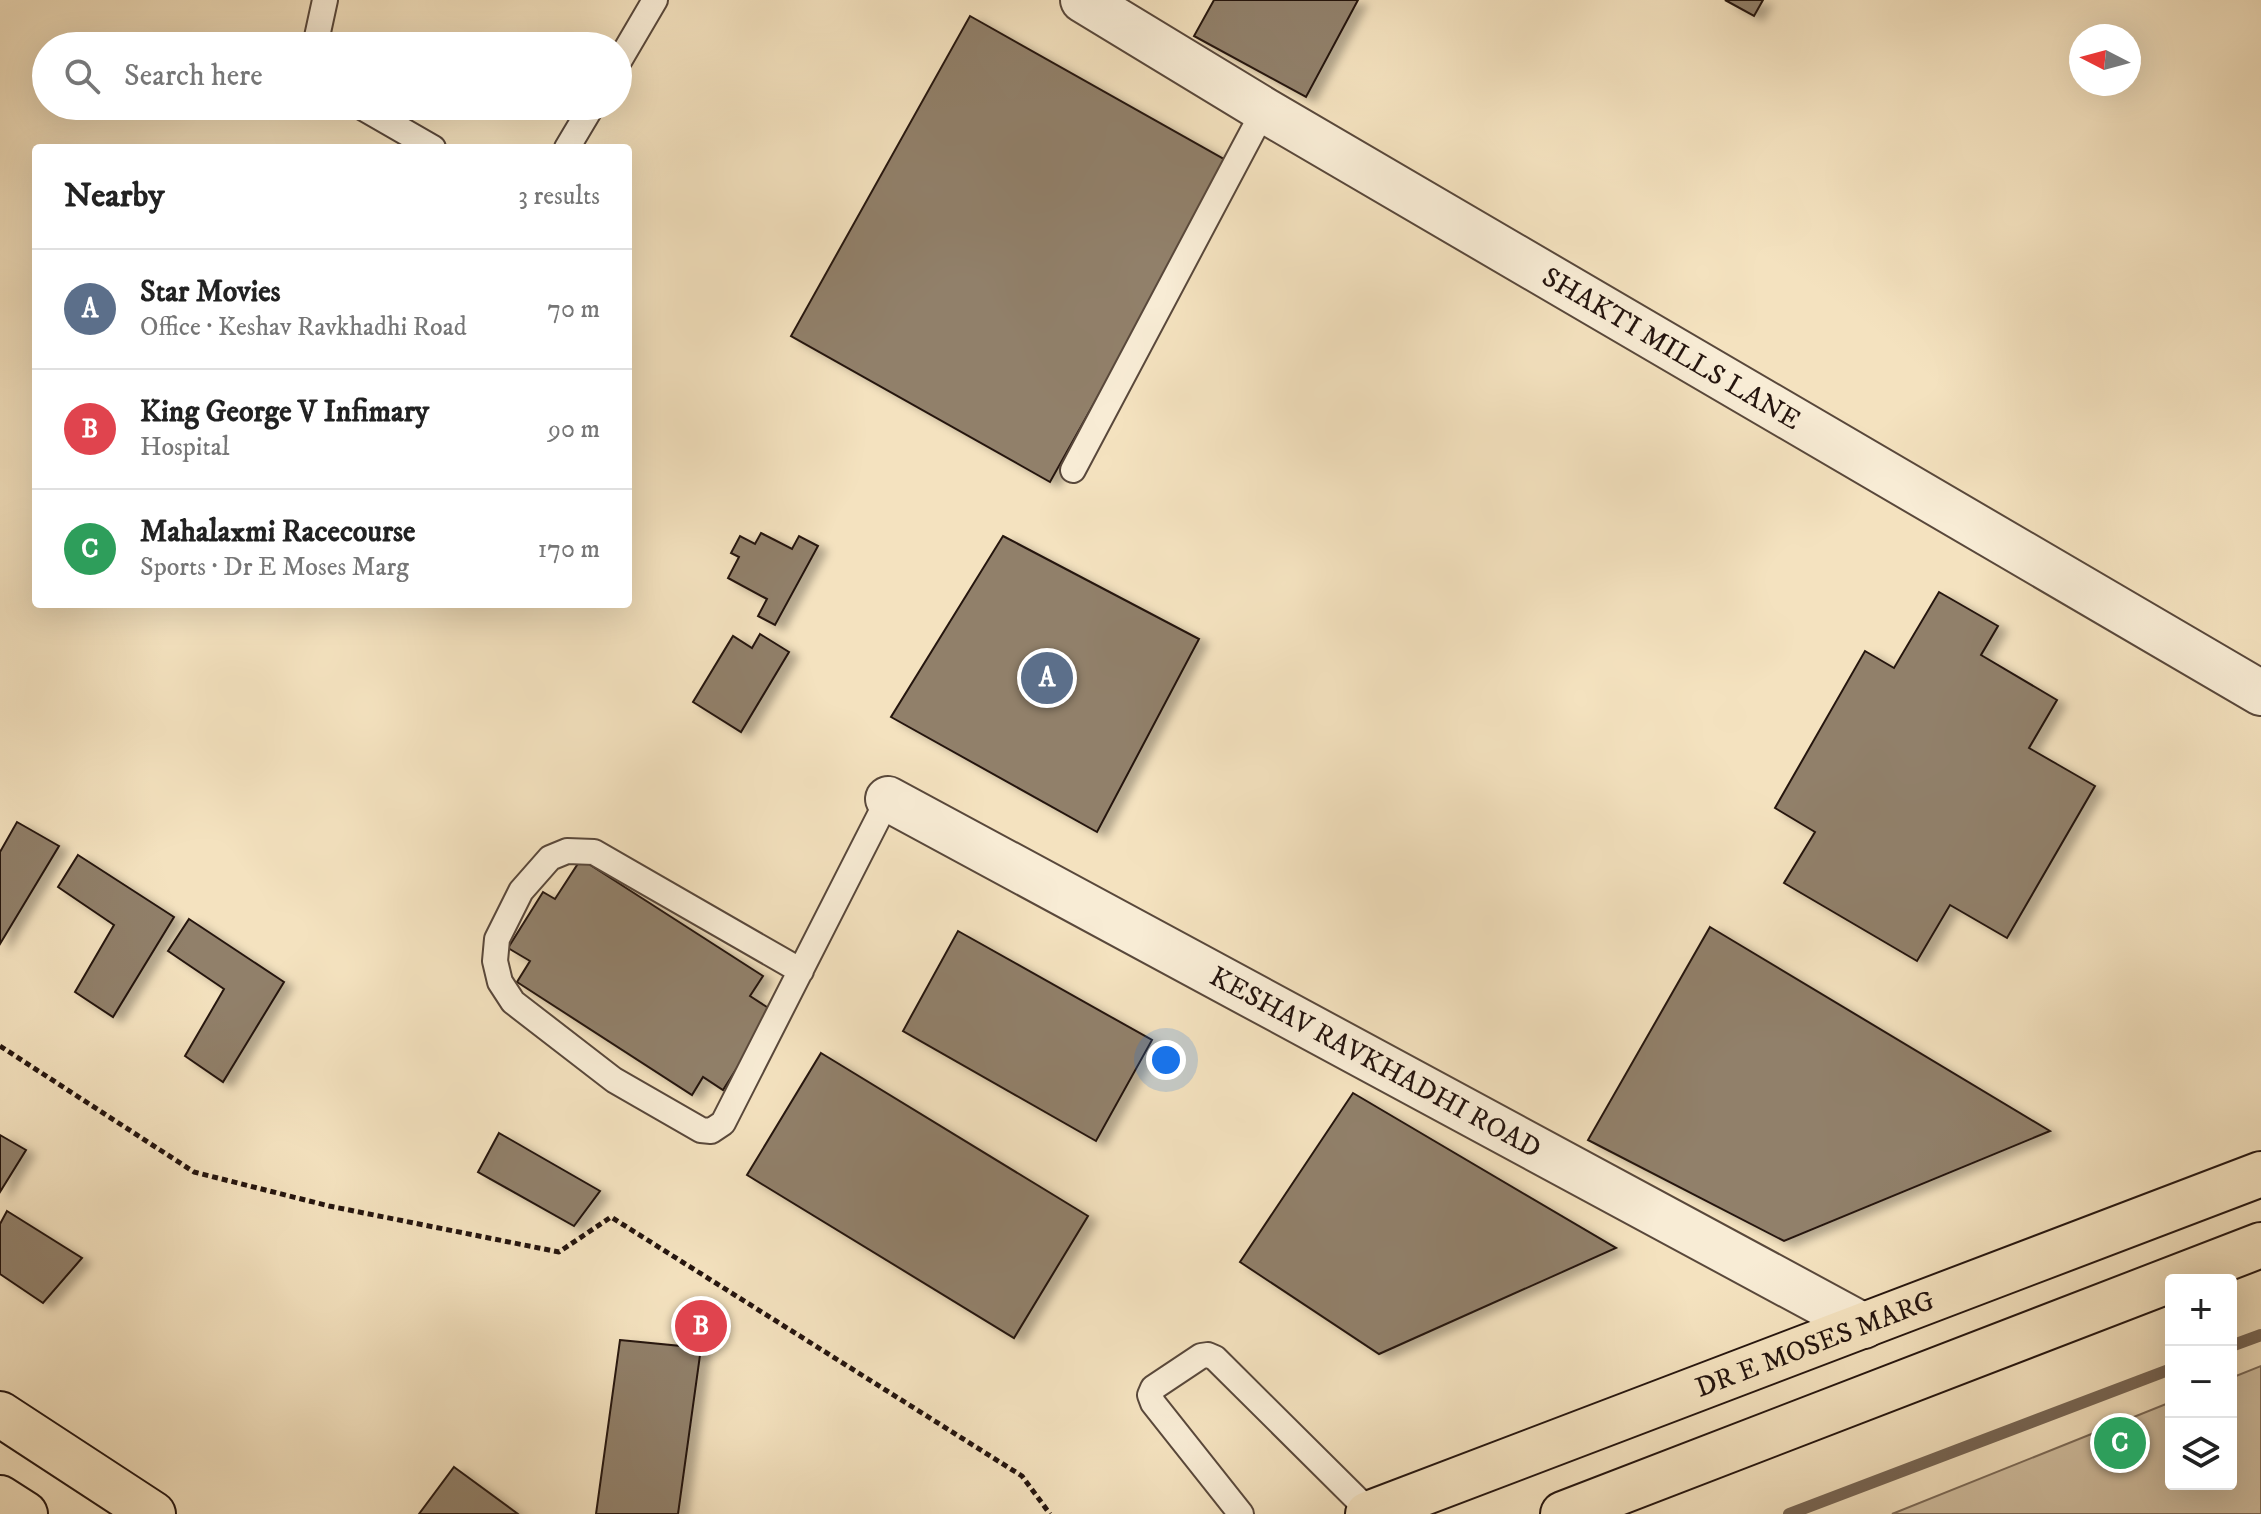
<!DOCTYPE html>
<meta charset="utf-8">
<style>
:root{--surface:#fff;--page:#f6f6f6;--text:#222;--muted:#767676;--line:#e0e0e0;--accent:#ea580c}
body{margin:0;font-family:"IM FELL DW Pica",serif;background:var(--page);color:var(--text)}
.controls{position:absolute;right:24px;bottom:24px;display:grid;overflow:hidden;border-radius:8px;box-shadow:0 8px 32px #0002}
.controls button{width:72px;height:72px;display:grid;place-items:center;padding:0;border:0;border-bottom:2px solid var(--line);background:var(--surface);color:var(--text);font:40px sans-serif}
.compass{position:absolute;left:2069px;top:24px;width:72px;height:72px;border-radius:50%;background:var(--surface);box-shadow:0 8px 32px #0002;rotate:276deg}
.you{position:absolute;left:1166px;top:1060px;width:28px;height:28px;margin:-20px;border:6px solid #fff;border-radius:50%;background:#1a73e8;box-shadow:0 0 0 12px #1a73e833}
.badge{display:grid;place-items:center;width:52px;height:52px;border-radius:50%;background:var(--accent);color:#fff;font-size:26px;font-weight:700}
.pin{position:absolute;translate:-50% -50%;border:4px solid #fff;box-shadow:0 2px 8px #0006}
.list{margin:0;padding:0;list-style:none}
h2{display:flex;justify-content:space-between;align-items:center;height:104px;margin:0;padding:0 32px;font-size:34px}
h2 small{font-size:26px;font-weight:400;color:var(--muted)}
.list li{display:grid;grid-template-columns:52px 1fr auto;gap:24px;align-items:center;box-sizing:border-box;height:120px;padding:0 32px;border-top:2px solid var(--line)}
.list b{display:block;font-size:30px;white-space:nowrap}
.list p{margin:0;font-size:26px;white-space:nowrap;color:var(--muted)}
.list em{font-size:26px;font-style:normal;color:var(--muted)}
.icon{flex:none;width:44px;height:44px;fill:none;stroke:currentColor;stroke-width:2;stroke-linecap:round;stroke-linejoin:round}
.map{position:relative;flex:none;width:2261px;height:1514px;overflow:hidden}
.search{position:absolute;background:var(--surface);box-shadow:0 8px 32px #0002;left:32px;top:32px;width:600px;height:88px;display:flex;align-items:center;gap:20px;box-sizing:border-box;padding:0 28px;border-radius:44px;color:var(--muted);font-size:30px}
.panel{position:absolute;background:var(--surface);box-shadow:0 8px 32px #0002;left:32px;top:144px;width:600px;height:464px;border-radius:8px}
.map>svg:first-child{display:block}
</style>
<div class="map">
<svg width="2261" height="1514" viewBox="0 0 2261 1514">
<defs>
<filter id="shadow"><feDropShadow dx="9" dy="5" stdDeviation="4" flood-color="#0004"/></filter>
</defs>
<rect width="100%" height="100%" fill="#f4e2bf"/>
<filter id="stains"><feTurbulence type="fractalNoise" baseFrequency=".0025" numOctaves="4"/><feColorMatrix values="0 0 0 0 .2 0 0 0 0 .09 0 0 0 0 .02 0 0 0 .5 -.17"/></filter>
<radialGradient id="worn" r=".72"><stop offset=".6" stop-color="#630" stop-opacity="0"/><stop offset="1" stop-color="#630" stop-opacity=".3"/></radialGradient>
<!-- green -->
<path fill="#d1bfa1" stroke="#7b6a58" stroke-width="2" d="M2261,1366V1514H1892L2171,1402V1484H2231V1378Z"/>
<g fill="none" stroke-linecap="round" stroke-linejoin="round">
<!-- stream -->
<g stroke="#765" stroke-width="12">
<path d="M2231,1346L2261,1335"/>
<path d="M1789,1514L2171,1369"/>
</g>
</g>
<!-- building -->
<g fill="#91806b" stroke="#25150f" stroke-width="2" filter="url(#shadow)">
<path d="M1214,0H1358L1306,97L1194,36Z"/>
<path d="M1725,0H1763L1754,16Z"/>
<path d="M970,16L1229,162L1050,482L791,336Z"/>
<path d="M761,533L792,549L799,536L818,546L775,625L758,616L767,599L728,578L739,557L731,553L740,536L755,544Z"/>
<path d="M1003,536L1199,639L1097,832L891,717Z"/>
<path d="M1939,592L1998,626L1981,655L2057,700L2029,748L2095,786L2007,938L1950,905L1917,961L1784,883L1815,832L1775,808L1865,651L1894,668Z"/>
<path d="M760,634L789,652L741,732L693,702L733,636L752,648Z"/>
<path d="M17,822L59,846L0,944V852Z"/>
<path d="M78,855L174,917L113,1017L75,992L114,925L58,887Z"/>
<path d="M581,859L763,976L750,996L773,1011L723,1090L703,1077L692,1095L517,982L530,961L508,948L543,892L555,899Z"/>
<path d="M189,919L284,982L223,1082L185,1056L224,989L168,951Z"/>
<path d="M1710,927L2050,1131L1784,1241L1588,1140Z"/>
<path d="M958,931L1152,1040L1096,1141L903,1031Z"/>
<path d="M821,1053L1088,1216L1014,1338L747,1175Z"/>
<path d="M1353,1093L1616,1248L1379,1354L1240,1262Z"/>
<path d="M499,1133L600,1191L574,1226L478,1172Z"/>
<path d="M0,1135L26,1150L0,1192Z"/>
<path d="M7,1211L82,1258L43,1303L0,1274V1224Z"/>
<path d="M620,1340L701,1348L678,1514H596Z"/>
<path d="M454,1467L518,1514H419Z"/>
</g>
<g fill="none" stroke-linecap="round" stroke-linejoin="round">
<defs>
<g id="service">
<path d="M315,46L325,0"/>
<path d="M618,63L655,0"/>
<path d="M360,106L433,148"/>
<path d="M567,148L592,106"/>
<path d="M1073,470L1264,110"/>
<path d="M801,971L594,852L567,851L550,858L521,891L497,939L495,961L500,982L513,1002L614,1080L701,1130L711,1131L723,1123L888,799"/>
<path d="M1241,1514L1153,1403L1150,1395L1153,1388L1201,1356L1208,1355L1215,1358L1371,1513"/>
</g>
<g id="minor">
<path id="s1" d="M1083,0L1264,110L2261,693"/>
<path id="s2" d="M888,799L1864,1326"/>
</g>
<g id="primary">
<path d="M0,1414L153,1514"/>
<path d="M0,1498L25,1514"/>
<path id="s3" d="M1368,1514L2261,1174"/>
<path d="M1563,1514L2261,1245"/>
</g>
</defs>
<!-- service casing -->
<use href="#service" stroke="#59483b" stroke-width="28"/>
<!-- minor casing -->
<use href="#minor" stroke="#59483b" stroke-width="48"/>
<!-- primary casing -->
<use href="#primary" stroke="#25150f" stroke-width="48"/>
<!-- path -->
<path stroke="#25150f" stroke-width="5" stroke-dasharray="6 4" stroke-linecap="butt" d="M0,1046L194,1172L329,1206L559,1252L611,1217L1022,1476L1050,1514"/>
<!-- service -->
<use href="#service" stroke="#f8ecd5" stroke-width="24"/>
<!-- minor -->
<use href="#minor" stroke="#f8ecd5" stroke-width="44"/>
<!-- primary -->
<use href="#primary" stroke="#f4e2bf" stroke-width="44"/>
</g>
<g text-anchor="middle" dominant-baseline="central" stroke-width="7" stroke-linejoin="round" paint-order="stroke">
<!-- street labels -->
<g font-size="28" fill="#25150f" stroke="#f8ecd5">
<text stroke="none"><textPath href="#s1" startOffset="684">SHAKTI MILLS LANE</textPath></text>
<text stroke="none"><textPath href="#s2" startOffset="554">KESHAV RAVKHADHI ROAD</textPath></text>
<text stroke="none"><textPath href="#s3" startOffset="478">DR E MOSES MARG</textPath></text>
</g>
</g>
<rect width="100%" height="100%" filter="url(#stains)"/>
<rect width="100%" height="100%" fill="url(#worn)"/>
</svg>
<div class="controls">
<button>+</button>
<button>−</button>
<button><svg class="icon" aria-label="layers" viewBox="0 0 24 24"><path d="M12 4l9 5-9 5-9-5zM3 14l9 5 9-5"/></svg></button>
</div>
<svg class="compass" viewBox="-18 -18 36 36"><path d="M0-13l5 13h-10z" fill="#e53935"/><path d="M0 13l5-13h-10z" fill="#767676"/></svg>
<div class="you"></div>
<div class="pin badge" style="left:1047px;top:678px;background:#5c6f8a">A</div>
<div class="pin badge" style="left:701px;top:1326px;background:#e0444e">B</div>
<div class="pin badge" style="left:2120px;top:1443px;background:#2e9e5b">C</div>
<div class="search"><svg class="icon" aria-label="search" viewBox="0 0 24 24"><circle cx="10" cy="10" r="6"/><path d="M15 15l6 6"/></svg>Search here</div>
<section class="panel">
<h2>Nearby<small>3 results</small></h2>
<ul class="list">
<li><span class="badge" style="background:#5c6f8a">A</span><div><b>Star Movies</b><p>Office · Keshav Ravkhadhi Road</p></div><em>70 m</em></li>
<li><span class="badge" style="background:#e0444e">B</span><div><b>King George V Infimary</b><p>Hospital</p></div><em>90 m</em></li>
<li><span class="badge" style="background:#2e9e5b">C</span><div><b>Mahalaxmi Racecourse</b><p>Sports · Dr E Moses Marg</p></div><em>170 m</em></li>
</ul>
</section>
</div>
